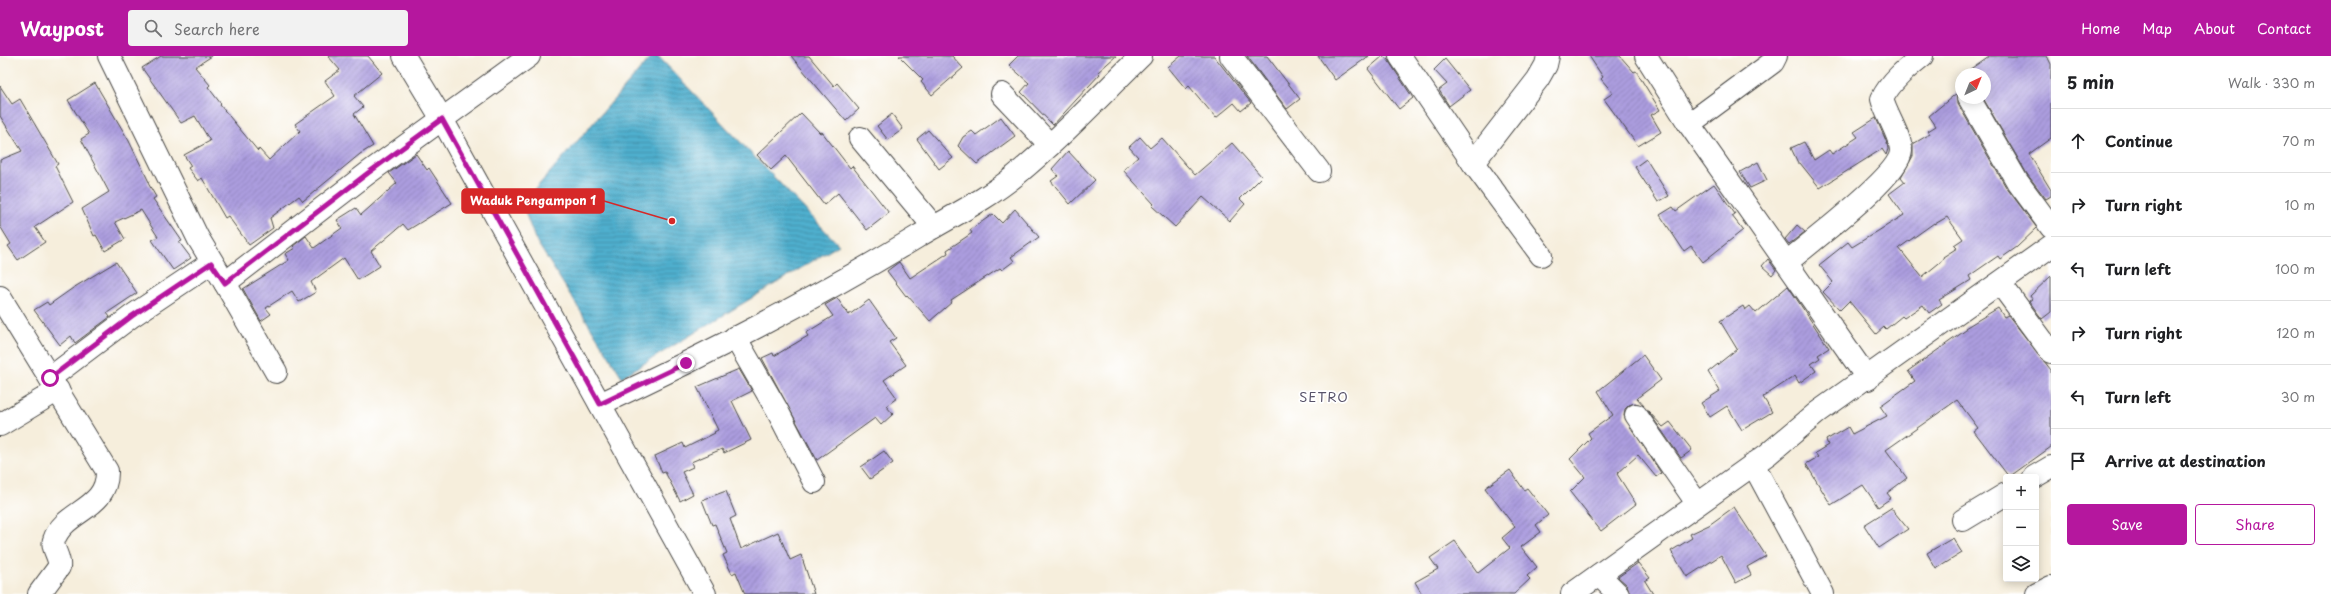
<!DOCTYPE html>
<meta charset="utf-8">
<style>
:root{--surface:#fff;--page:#f2f2f2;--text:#202124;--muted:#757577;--line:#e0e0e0;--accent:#b5179e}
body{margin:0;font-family:"Playpen Sans",sans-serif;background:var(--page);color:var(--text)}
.controls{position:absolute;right:12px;bottom:12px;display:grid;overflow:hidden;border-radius:4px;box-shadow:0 2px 10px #0003}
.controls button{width:36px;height:36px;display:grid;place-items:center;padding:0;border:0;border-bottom:1px solid var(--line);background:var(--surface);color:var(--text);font:20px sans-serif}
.compass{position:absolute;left:1955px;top:12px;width:36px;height:36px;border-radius:50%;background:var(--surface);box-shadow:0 2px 10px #0003;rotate:43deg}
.stop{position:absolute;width:12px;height:12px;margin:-9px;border:3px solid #b5179e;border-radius:50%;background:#fff}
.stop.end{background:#b5179e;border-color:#fff;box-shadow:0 1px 4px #0008}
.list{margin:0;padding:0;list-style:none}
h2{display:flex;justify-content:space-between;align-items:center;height:52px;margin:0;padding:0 16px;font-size:17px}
h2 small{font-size:13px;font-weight:400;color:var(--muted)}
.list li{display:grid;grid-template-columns:26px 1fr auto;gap:12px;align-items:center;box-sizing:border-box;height:64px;padding:0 16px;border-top:1px solid var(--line)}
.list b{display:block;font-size:15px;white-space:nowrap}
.list em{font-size:13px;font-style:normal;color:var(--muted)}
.actions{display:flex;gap:8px;padding:12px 16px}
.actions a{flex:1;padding:9px 0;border:1px solid var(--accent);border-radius:4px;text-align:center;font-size:14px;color:var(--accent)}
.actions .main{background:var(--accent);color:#fff}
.icon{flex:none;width:22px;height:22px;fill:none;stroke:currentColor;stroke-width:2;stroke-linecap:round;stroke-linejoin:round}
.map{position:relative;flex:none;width:2051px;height:538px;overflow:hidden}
header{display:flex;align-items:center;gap:24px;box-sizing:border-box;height:56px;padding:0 20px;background:var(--accent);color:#fff}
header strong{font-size:19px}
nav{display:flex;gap:22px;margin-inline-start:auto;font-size:14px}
.search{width:280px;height:36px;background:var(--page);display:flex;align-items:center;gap:10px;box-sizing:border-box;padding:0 14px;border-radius:4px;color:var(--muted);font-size:15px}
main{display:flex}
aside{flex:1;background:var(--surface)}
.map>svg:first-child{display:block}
</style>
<header>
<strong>Waypost</strong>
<div class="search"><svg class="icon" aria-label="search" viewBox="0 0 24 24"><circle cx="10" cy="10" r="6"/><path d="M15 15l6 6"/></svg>Search here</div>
<nav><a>Home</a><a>Map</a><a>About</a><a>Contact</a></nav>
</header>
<main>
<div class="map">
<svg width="2051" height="538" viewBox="0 0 2051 538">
<defs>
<pattern id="water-rules" width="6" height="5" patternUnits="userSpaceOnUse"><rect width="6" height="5" fill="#4fafce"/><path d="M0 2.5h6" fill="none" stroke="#428fa7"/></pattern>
<pattern id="building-hatch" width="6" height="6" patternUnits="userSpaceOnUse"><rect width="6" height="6" fill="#ac9ddf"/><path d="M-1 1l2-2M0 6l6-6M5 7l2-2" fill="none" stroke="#8c80b5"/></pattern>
</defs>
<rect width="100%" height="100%" fill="#fff"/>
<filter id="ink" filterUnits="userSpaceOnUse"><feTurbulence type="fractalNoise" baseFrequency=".025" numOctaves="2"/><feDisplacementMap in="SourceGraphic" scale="8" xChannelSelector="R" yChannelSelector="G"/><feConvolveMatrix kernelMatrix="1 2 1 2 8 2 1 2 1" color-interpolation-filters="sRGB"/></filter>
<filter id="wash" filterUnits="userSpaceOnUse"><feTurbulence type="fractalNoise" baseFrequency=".012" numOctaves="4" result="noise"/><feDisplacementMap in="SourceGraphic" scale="16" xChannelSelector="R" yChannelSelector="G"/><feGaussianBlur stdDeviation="0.9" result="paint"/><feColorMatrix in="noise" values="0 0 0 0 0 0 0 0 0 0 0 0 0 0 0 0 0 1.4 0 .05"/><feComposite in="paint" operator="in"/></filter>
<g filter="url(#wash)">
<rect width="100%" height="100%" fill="#f6eedc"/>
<!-- water -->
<path fill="url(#water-rules)" stroke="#3d6d7c" d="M652,0H658L839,189L622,321L535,183L522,148Z"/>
<g id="blocks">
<!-- building -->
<g fill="url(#building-hatch)" fill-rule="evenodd">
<path d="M161,0H212L195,11L210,29L208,31L221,48L220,49L258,95L259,93L269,104L300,75L295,68L335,40L325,25L340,14L328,0H368L382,17L354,40L363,51L354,58L373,90L360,98L303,145L299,140L270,162L273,172L249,189L228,160L225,162L202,122L198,125L188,112L191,110L184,99L210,85L195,60L181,67L142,12Z"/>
<path d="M791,0H809L834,30L837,27L859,53L846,65Z"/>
<path d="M899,0H952L963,12L932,39L921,26L923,24Z"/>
<path d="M1018,0H1116L1098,16L1100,18L1053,69L1021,36L1029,27L1009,9Z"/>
<path d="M1181,0H1214L1251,47L1241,55L1234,47L1216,62L1189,30L1186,33L1168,11Z"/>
<path d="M1247,0H1267L1300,43L1287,53Z"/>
<path d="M1318,0H1369L1335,24Z"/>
<path d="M1383,0L1388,4L1413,42L1399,53L1368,13Z"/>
<path d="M1589,0H1620L1634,16L1636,15L1660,54L1651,59L1661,76L1638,90L1604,43L1613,37L1601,23L1603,21Z"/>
<path d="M1989,0H2047L2051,8V82L2029,98L2051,134V140L2046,143L2027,118L1983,42L1985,18H1972L1969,14Z"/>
<path d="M1445,3L1470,34L1449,50L1439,34L1447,28L1434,14Z"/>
<path d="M95,27L129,85L149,126L148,127L156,141L153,143L182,185L179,186L191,202L173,214L152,184L158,181L141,154L115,166L125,183L105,195L96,179L94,180L82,153L109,136L81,83L89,78L68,44Z"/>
<path d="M0,30L12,48L20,43L58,108L55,110L73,146L35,171L45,186L18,204L8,190L11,188L0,170V104L22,95L0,60Z"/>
<path d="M1958,36V48L2006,131L2037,172L2017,191L2000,203L1998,200L1969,220L1971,224L1939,244L1942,248L1929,257L1923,249L1904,262L1902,260L1886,273L1884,271L1876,278L1849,245L1840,254L1823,236L1833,226L1819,209L1848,186L1852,191L1904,159L1889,138L1905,126L1901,121L1913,100V88L1930,78L1928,75L1936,70L1929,60ZM1947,161L1963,183L1954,189L1957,192L1943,201L1944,203L1922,221L1899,192L1934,167L1935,168Z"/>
<path d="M801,57L820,77L822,76L850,112L852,110L889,157L867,174L838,137L824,149L786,100L771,114L757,99Z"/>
<path d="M892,58L903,73L888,84L877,70Z"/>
<path d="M1001,61L1015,80L977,108L958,90L963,81L972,75L976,79Z"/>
<path d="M1876,62L1887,87L1888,93L1886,99L1882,93L1820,132L1800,107H1798L1791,92L1804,86L1814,104L1829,94L1832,98L1858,81L1854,76Z"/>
<path d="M928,74L953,102L939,113L917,83Z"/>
<path d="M1140,81L1150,92L1162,82L1195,119L1232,87L1262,121L1240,143L1245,148L1230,165L1203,141L1175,171L1152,150L1154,148L1123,114L1138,101L1129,91Z"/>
<path d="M1068,95L1095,124L1070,148L1051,125L1058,120L1052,113Z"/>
<path d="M416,98L427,114L429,112L452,147L408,174L403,168L371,195L380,210L358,224L344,202L311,226L316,236L299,246L292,235L266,252L271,258L261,265L243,233L289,204L285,198L295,192L293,190L306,180L314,192L342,172L337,164L356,152L361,159L397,127L389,117Z"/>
<path d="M1646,103L1669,140L1658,146L1635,111Z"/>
<path d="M1758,106L1767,124L1750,132L1740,116Z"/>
<path d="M1714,128L1735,158L1732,160L1743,174L1703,206L1691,190L1684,195L1660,159L1673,151L1676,155Z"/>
<path d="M1015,153L1039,181L1011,201L1014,205L1002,214L1000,212L951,244L952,246L930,265L907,239L906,240L887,215L899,206L910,222L948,197L947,194L972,177L970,174L993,158L1002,167Z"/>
<path d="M1797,169L1805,176L1789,188L1785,183Z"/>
<path d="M1768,203L1776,214L1772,219L1762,210Z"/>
<path d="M116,206L137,237L107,257L110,261L75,287L71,280L60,289L34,254L47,246L49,249L73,232Z"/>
<path d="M2051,220V256L2042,263L2029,245L2032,243L2030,240Z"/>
<path d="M1788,230L1829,292L1818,299L1820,302L1811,308L1816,315L1799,327L1795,320L1763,341L1772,356L1742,374L1727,350L1710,361L1701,347L1720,335L1708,316L1737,293L1720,265L1743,250L1745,254L1750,250L1756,257Z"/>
<path d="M837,242L849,259L869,244L896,282L889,286L906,309L884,324L897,342L886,350L893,358L881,369L875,362L817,404L762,302L773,297L774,300L808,280L806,277L833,260L825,249Z"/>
<path d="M1998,252L2004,261L2008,259L2051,314V391L2009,421L1974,375L1978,372L1957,344L1886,394L1907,422L1887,437L1891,442L1878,451L1863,429L1831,449L1806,408L1818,401L1815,397L1828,389L1826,384L1848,371L1852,378L1887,360L1880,350L1915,325L1908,315L1966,274L1965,272Z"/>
<path d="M1643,299L1661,324L1637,342L1644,350L1635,347L1629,349L1625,353L1624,360L1661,417L1656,421L1638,399L1617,418L1636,448L1601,475L1570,436L1585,421L1570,403L1591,382L1588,377L1613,359L1598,335Z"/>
<path d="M739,313L752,335L732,345L751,384L724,397L722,393L691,406L693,411L682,416L693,438L680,445L665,416L662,417L655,400L683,387L685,392L715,377L714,376L718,374L697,331Z"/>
<path d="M1648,355L1663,371L1670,366L1692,394L1681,402Z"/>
<path d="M884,395L893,407L870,423L861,411Z"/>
<path d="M1510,414L1524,434L1527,432L1548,459L1536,469L1541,476L1521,491L1537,511L1527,520L1530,523L1514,538H1422L1415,526L1438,513L1430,502L1455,485L1478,517L1510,492L1502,482L1515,471L1485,432Z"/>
<path d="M726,435L736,460L730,463L741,493L778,476L790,504L801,499L814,538H745L736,516L732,518L723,499L727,497L715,468L712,469L702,444Z"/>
<path d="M1734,451L1766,500L1747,511L1751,519L1736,527L1721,499L1687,521L1671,495L1692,482L1690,478L1709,469Z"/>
<path d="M1891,452L1908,473L1879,492L1864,469Z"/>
<path d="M1953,482L1962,497L1936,513L1927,497Z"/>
<path d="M1638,507L1650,522L1645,525L1653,538H1630L1627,529L1618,521Z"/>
</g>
</g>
</g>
<g filter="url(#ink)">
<use href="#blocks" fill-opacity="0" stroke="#494846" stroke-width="1"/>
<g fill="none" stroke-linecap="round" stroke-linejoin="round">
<defs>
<g id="minor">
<path d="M109,0L198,182L225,227L368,117L529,0"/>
<path d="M1231,0L1319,115"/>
<path d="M1400,0L1473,107L1541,199"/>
<path d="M1646,0L1689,68L1868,323"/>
<path d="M1002,38L1050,89"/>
<path d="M1969,42L2017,125L2051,171"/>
<path d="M1689,68L1773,6L1776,0"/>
<path d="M860,82L934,171"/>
<path d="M1473,107L1538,23L1546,9L1548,0"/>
<path d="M1787,206C1808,188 1900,120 1901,95C1901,80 1886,59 1882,43C1890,26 1907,12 1922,0"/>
<path d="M225,227L276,316"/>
<path d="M2000,227L2051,296"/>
<path d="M0,241L107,415C108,454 64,454 54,484C51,492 61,502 59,511L39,538"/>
<path d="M735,281L777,354L814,426"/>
<path d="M50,322L132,260L211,207"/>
<path d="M600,348C708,298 815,243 917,181C950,161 986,144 1016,119C1060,83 1100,40 1141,0"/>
<path d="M1636,359L1697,447"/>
<path d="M0,369L58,334"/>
<path d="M1753,408L1823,538"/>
<path d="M2034,421L2051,411"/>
<path d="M1963,464L2006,438"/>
<path d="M1599,519L1618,538"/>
<path d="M1572,538L1768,398L1818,356L2051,190"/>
<path d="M2037,538L2051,531"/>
</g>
<path id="major" d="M404,0L442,63L705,538"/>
</defs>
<!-- minor casing -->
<use href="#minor" stroke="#494846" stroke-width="24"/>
<!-- major casing -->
<use href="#major" stroke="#494846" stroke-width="24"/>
<!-- minor -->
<use href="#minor" stroke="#fff" stroke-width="22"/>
<!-- major -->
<use href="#major" stroke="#fff" stroke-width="22"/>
</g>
</g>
<g fill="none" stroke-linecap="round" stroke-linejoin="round" filter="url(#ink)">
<!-- route -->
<path stroke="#b5179e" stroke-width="5" d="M50,322L132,260L211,207L225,227L368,117L442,63L600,348L686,307"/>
</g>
<g text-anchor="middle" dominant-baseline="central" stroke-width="3.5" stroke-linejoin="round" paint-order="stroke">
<!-- quarter labels -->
<g font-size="13" letter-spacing="1" fill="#58536a" stroke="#fff">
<text x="1324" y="340">SETRO</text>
</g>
</g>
<!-- callouts -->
<path fill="none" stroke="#d62828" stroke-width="1.5" d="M672 165L604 145"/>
<circle fill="#d62828" stroke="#fff" stroke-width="1.5" cx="672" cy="165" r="4"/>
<rect fill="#d62828" stroke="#d62828" stroke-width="1.5" x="462" y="133" width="142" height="24" rx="4"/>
<g font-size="12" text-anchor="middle" font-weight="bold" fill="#fff">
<text x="533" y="149">Waduk Pengampon 1</text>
</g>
</svg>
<div class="controls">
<button>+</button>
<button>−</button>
<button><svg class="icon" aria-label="layers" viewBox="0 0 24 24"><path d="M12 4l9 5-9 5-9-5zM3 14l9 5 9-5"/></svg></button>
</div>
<svg class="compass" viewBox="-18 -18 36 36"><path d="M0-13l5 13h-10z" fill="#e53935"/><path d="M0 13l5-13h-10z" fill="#757577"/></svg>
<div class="stop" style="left:50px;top:322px"></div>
<div class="stop end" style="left:686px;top:307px"></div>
</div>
<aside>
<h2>5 min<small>Walk · 330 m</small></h2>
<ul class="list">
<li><svg class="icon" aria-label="ahead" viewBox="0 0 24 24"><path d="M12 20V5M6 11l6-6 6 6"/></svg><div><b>Continue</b></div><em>70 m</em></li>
<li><svg class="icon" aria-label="right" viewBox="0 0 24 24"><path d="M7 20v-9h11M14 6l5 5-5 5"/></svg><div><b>Turn right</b></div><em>10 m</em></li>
<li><svg class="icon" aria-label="left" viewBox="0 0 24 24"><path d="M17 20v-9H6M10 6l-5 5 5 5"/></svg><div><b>Turn left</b></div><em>100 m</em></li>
<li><svg class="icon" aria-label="right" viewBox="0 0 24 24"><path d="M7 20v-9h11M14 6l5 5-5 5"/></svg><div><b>Turn right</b></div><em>120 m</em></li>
<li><svg class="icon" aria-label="left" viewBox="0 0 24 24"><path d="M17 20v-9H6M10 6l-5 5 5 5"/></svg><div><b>Turn left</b></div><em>30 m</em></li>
<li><svg class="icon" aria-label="arrive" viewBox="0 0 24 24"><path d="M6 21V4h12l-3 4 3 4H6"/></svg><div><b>Arrive at destination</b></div></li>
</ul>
<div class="actions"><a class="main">Save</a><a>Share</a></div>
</aside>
</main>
